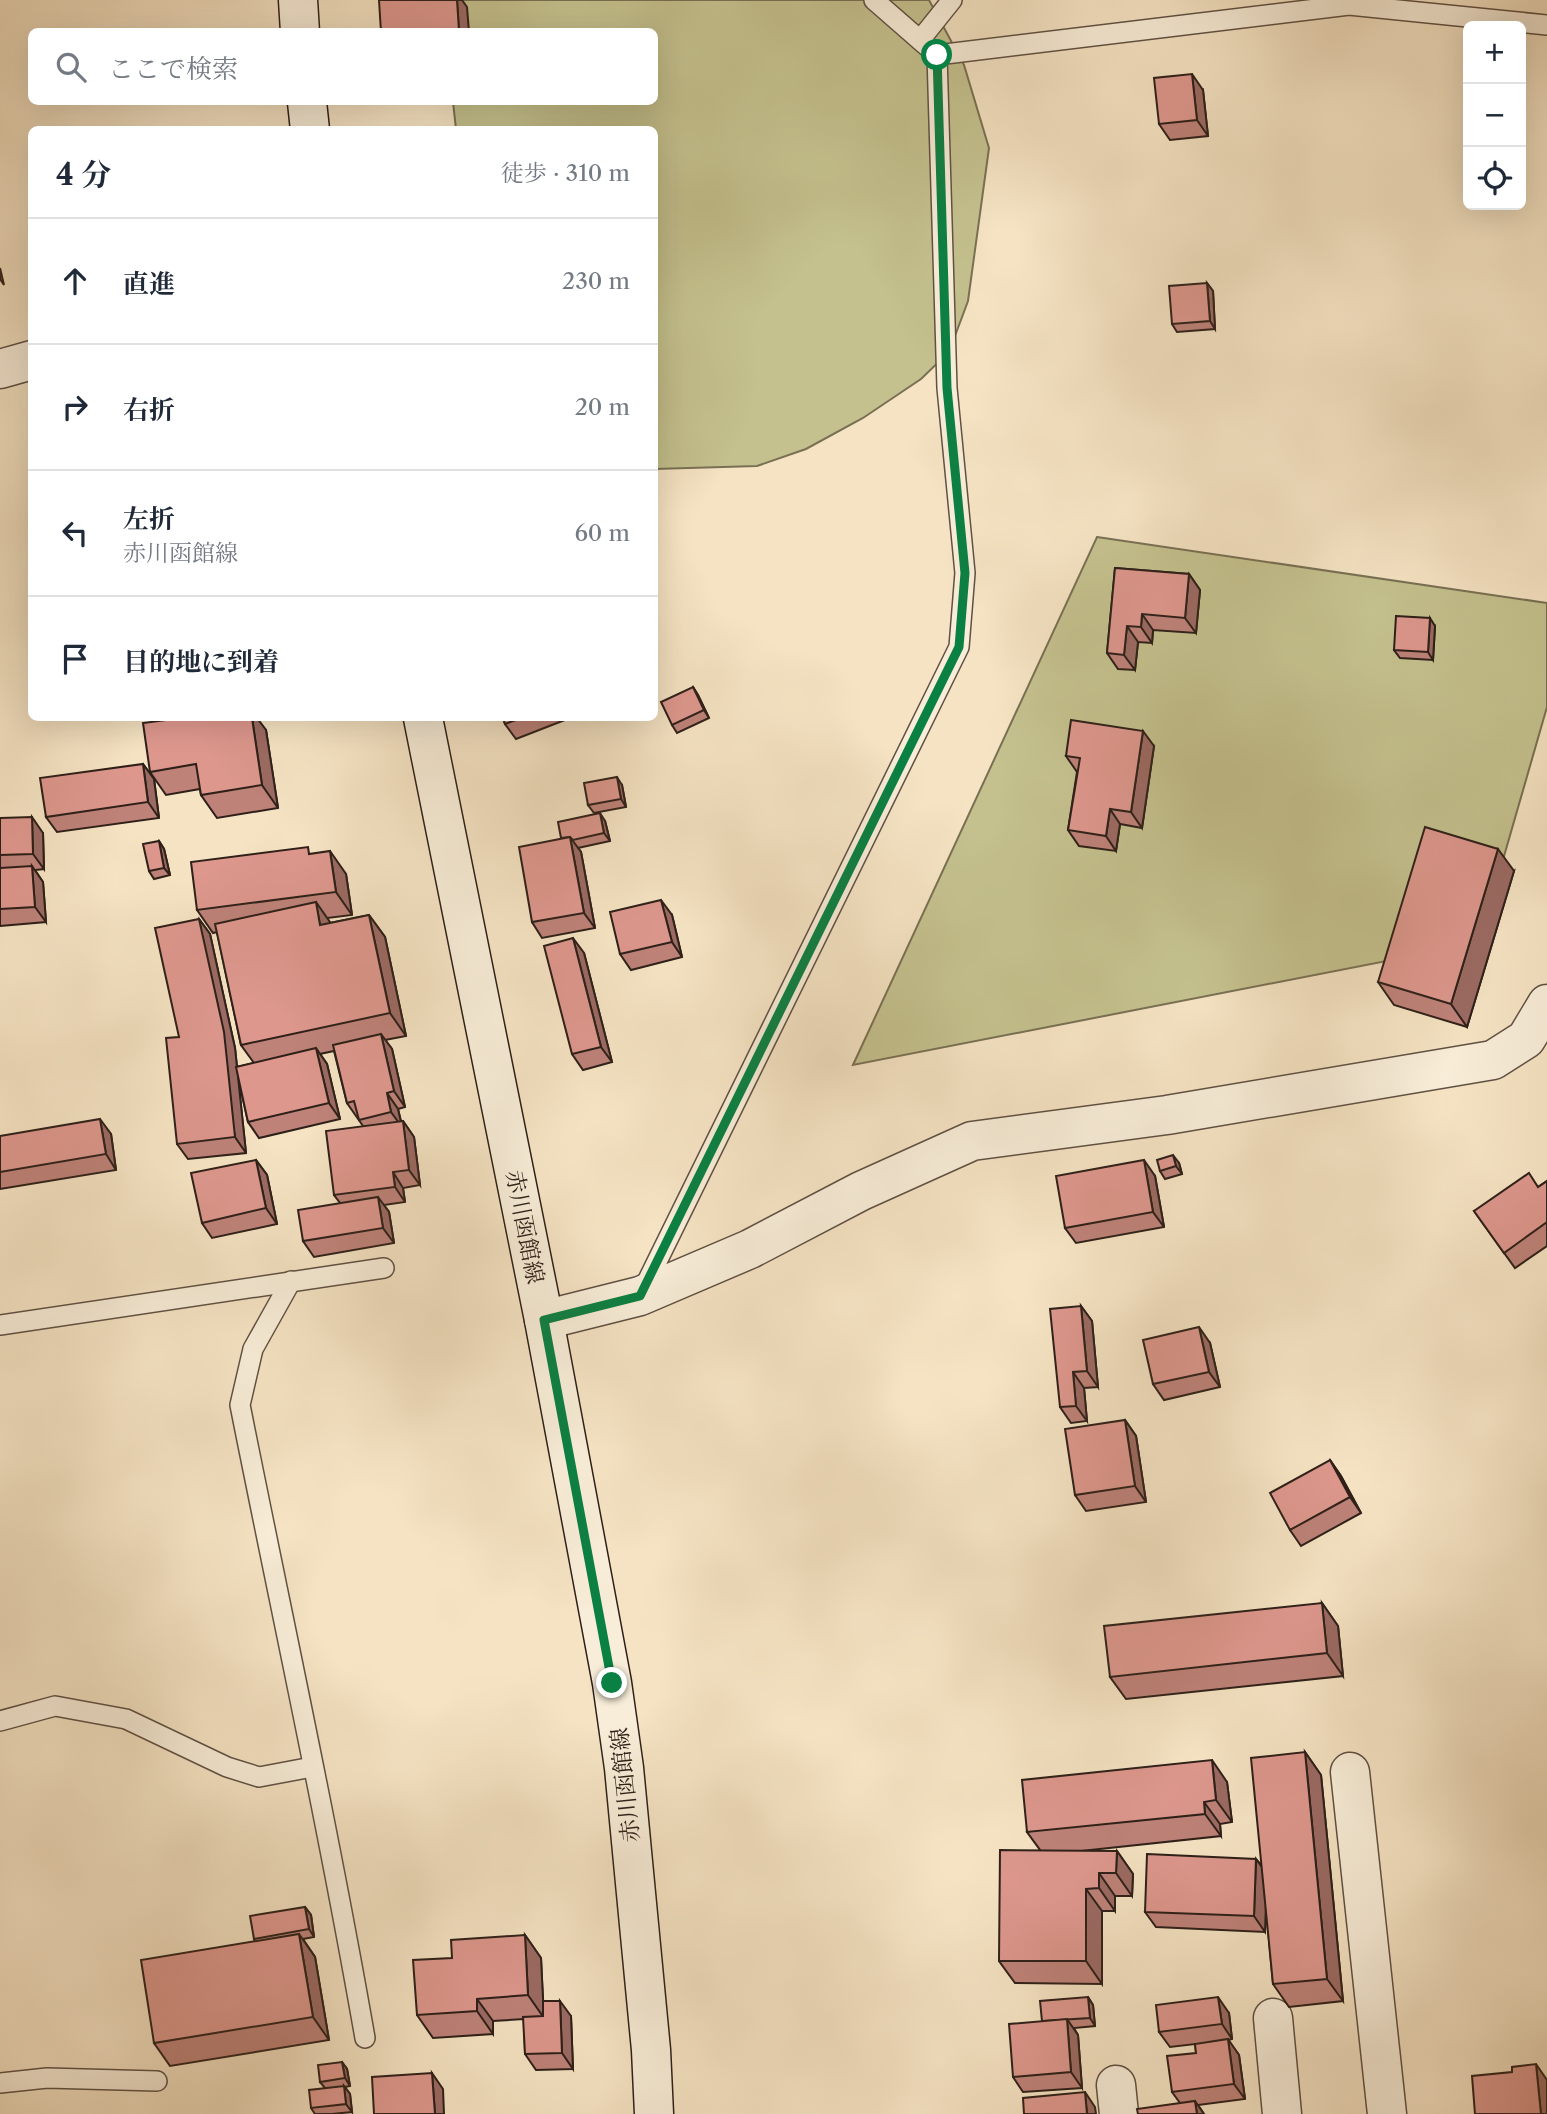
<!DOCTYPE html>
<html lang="ja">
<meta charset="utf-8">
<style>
:root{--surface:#fff;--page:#f2f2f3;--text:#1f2937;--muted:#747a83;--line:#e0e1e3}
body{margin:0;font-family:"Libre Caslon Text","Noto Serif JP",serif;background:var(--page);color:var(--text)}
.controls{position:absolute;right:21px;top:21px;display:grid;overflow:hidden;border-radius:10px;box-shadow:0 7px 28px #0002}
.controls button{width:63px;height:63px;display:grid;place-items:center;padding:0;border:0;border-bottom:2px solid var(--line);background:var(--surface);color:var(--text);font:35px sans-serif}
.stop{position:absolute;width:21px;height:21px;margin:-16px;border:5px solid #0b8043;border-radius:50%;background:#fff}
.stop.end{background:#0b8043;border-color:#fff;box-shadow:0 2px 7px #0008}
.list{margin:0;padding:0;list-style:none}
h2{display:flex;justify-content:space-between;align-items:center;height:91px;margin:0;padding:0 28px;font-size:30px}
h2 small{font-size:23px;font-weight:400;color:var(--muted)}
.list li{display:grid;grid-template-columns:46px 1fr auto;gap:21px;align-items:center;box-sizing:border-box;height:126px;padding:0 28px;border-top:2px solid var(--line)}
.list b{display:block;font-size:26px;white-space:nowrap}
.list p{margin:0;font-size:23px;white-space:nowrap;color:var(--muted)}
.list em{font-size:23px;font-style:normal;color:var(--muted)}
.icon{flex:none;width:38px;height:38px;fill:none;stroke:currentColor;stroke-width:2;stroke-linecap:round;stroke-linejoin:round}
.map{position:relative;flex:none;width:1547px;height:2114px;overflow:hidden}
.search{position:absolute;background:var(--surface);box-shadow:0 7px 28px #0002;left:28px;top:28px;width:630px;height:77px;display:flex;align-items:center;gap:18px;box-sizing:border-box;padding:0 24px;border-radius:10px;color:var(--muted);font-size:26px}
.panel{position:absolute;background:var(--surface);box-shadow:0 7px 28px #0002;left:28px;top:126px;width:630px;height:595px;border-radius:10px}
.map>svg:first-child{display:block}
</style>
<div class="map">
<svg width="1547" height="2114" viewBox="0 0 1547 2114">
<rect width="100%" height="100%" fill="#f5e3c3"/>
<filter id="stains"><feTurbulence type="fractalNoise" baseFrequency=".00286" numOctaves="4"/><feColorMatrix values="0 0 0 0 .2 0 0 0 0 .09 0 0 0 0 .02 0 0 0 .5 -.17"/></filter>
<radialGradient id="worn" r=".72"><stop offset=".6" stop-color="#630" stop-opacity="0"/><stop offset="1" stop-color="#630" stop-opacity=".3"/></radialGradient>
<!-- green -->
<g fill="#c4c18e" stroke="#797054" stroke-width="2">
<path d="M441,0H929L964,65L989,148L968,301L949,352L921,379L863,418L806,449L757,466L655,469L654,130L456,129L453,102H654V32L444,31Z"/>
<path d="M1097,537L1547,603V707L1479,943L853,1065Z"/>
</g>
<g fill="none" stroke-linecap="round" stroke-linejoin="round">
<defs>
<g id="lane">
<path d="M874,0L937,55"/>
<path d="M920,40L952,0"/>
<path d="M291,1281L253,1349L240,1405C282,1616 328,1826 365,2038"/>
<path d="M642,1292L959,647L965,573L947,388L937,55L1349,5L1547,25"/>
<path d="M0,1325L384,1268"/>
<path d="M0,1721L55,1706L126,1719L227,1767L259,1777L312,1767"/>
<path d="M0,2083L47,2078L157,2081"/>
</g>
<g id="street">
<path d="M0,369L32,360"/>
<path d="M544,1320L640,1296L750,1249L861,1191L972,1141L1167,1115L1493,1060L1526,1039L1547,1004"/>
<path d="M1350,1772L1387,2114"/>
<path d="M1273,2018L1282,2114"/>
<path d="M1116,2085L1119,2114"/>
</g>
<g id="secondary">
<path d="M298,0L300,32"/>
<path d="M307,102L310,130"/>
<path d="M423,718L544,1320L612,1683L624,1768L651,2050L654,2114"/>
</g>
</defs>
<!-- lane casing -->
<use href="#lane" stroke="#605144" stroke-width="22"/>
<!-- street casing -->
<use href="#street" stroke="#605144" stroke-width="41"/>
<!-- secondary casing -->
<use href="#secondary" stroke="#2e2019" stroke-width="41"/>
<!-- lane -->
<use href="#lane" stroke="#f8edd8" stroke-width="19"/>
<!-- street -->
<use href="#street" stroke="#f8edd8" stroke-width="38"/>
<!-- secondary -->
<use href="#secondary" stroke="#f8edd8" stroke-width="38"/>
</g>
<!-- wall -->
<g fill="#be8279" stroke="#2e2019" stroke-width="2">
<path d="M1203,90L1208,136L1170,140L1159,124Z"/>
<path d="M1207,283L1213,291L1215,329L1177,332L1172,324Z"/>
<path d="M1115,568L1189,574L1200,590L1196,633L1153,630L1152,643L1138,642L1135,670L1118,669L1107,653Z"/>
<path d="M1435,626L1433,660L1400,658L1394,650Z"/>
<path d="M693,687L698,695L709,718L677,733L672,725Z"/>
<path d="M503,718H570L516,739L505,724Z"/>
<path d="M266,730L278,808L217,818L201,795L200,789L166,795L150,772Z"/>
<path d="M1154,746L1142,828L1120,824L1116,851L1079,846L1068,830L1077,772L1066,756Z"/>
<path d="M143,764L154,779L159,818L57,832L46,817Z"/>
<path d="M622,785L626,807L594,813L588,805Z"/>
<path d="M0,818L43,833L44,869L35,870L43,882L46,922L0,926Z"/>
<path d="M605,821L610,841L578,848L581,852L595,928L542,938L532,922L561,838Z"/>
<path d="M159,841L164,849L170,875L154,879L149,871Z"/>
<path d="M312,854L346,874L352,915L327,918L330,923L369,915L385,937L406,1036L385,1040L392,1049L405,1107L398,1109L401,1121H403L414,1137L420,1185L403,1188L405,1202L384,1205L389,1212L394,1243L314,1257L303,1241L340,1203L334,1195L363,1126L347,1103L334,1051L320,1054L327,1064L340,1119L259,1138L248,1122L238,1077L246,1153L188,1159L177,1144L179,1037L199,919L210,934L235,1048L237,1067L254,1063L241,1045L217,932L213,933L197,910Z"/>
<path d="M1514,871L1467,1027L1394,1005L1378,982Z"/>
<path d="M672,915L682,957L631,970L620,954Z"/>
<path d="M584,953L612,1062L583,1070L572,1054Z"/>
<path d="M111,1134L116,1170L0,1189V1136Z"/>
<path d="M256,1160L267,1175L277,1224L212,1238L202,1223Z"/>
<path d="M1179,1163L1182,1174L1165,1179L1160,1171Z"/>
<path d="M1155,1176L1164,1227L1076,1243L1065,1228Z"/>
<path d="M1547,1181V1246L1515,1268L1474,1211L1538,1187Z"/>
<path d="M1081,1306L1092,1321L1098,1387L1084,1388L1087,1421L1071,1423L1060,1407Z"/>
<path d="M1210,1343L1220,1387L1164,1400L1153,1384Z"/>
<path d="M1125,1420L1136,1436L1146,1502L1086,1511L1075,1495Z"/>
<path d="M1330,1460L1341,1476L1361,1513L1301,1546L1290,1530Z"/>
<path d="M1322,1603L1338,1626L1343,1676L1126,1699L1110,1677Z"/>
<path d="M1305,1752L1321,1775L1343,2001L1289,2007L1273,1984L1266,1908L1265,1932L1156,1927L1145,1912L1256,1859L1262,1866Z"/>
<path d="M1227,1782L1232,1822L1220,1824L1221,1836L1081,1851H1117L1133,1874L1132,1896H1115V1911H1102V1984L1015,1983L999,1961L1040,1850L1027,1832Z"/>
<path d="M305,1907L311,1915L314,1937L303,1939L315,1957L329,2040L170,2066L154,2043L255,1942L254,1939Z"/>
<path d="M525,1935L541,1958L543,2001L571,2016L573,2069L536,2070L525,2054L524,2019L493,2021V2034L433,2038L417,2015L452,1958Z"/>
<path d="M1088,1997L1093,2005L1095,2026L1074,2028L1078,2035L1082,2088L1023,2092L1013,2077L1042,2021Z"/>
<path d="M1229,2013L1232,2039L1228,2040L1239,2055L1245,2099L1198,2105L1204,2114L1180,2103L1172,2092L1196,2053L1195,2044L1170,2047L1159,2032Z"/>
<path d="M342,2062L347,2069L350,2086L345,2087L350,2094L352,2112L332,2114H315L311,2108L325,2088L320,2082Z"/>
</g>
<!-- shaded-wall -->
<g fill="#9b6a63" stroke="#2e2019" stroke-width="2">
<path d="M457,0H462L467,7L469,32L459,31Z"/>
<path d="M1192,74L1203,90L1208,136L1197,120Z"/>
<path d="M0,268L4,285L0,279Z"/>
<path d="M1207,283L1213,291L1215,329L1210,321Z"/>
<path d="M1189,574L1200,590L1196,633L1185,618Z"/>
<path d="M1142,614L1153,630L1152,643L1141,627Z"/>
<path d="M1430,618L1435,626L1433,660L1428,652Z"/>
<path d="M1127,626L1138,642L1135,670L1124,655Z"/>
<path d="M693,687L698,695L709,718L704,710Z"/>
<path d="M252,718H257L266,730L278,808L262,785Z"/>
<path d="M1143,731L1154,746L1142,828L1131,812Z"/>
<path d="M143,764L154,779L159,818L148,802Z"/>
<path d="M617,777L622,785L626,807L621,799Z"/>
<path d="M1110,809L1120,824L1116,851L1106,836Z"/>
<path d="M600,813L605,821L610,841L604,833Z"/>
<path d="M32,817L43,833L44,869L33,854Z"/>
<path d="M570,837L581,852L595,928L584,913Z"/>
<path d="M159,841L164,849L170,875L164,868Z"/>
<path d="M1498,849L1514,871L1467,1027L1451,1004Z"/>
<path d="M330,851L346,874L352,915L336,892Z"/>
<path d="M32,866L43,882L46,922L35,907Z"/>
<path d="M661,900L672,915L682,957L672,942Z"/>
<path d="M316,902L332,925H320Z"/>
<path d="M369,915L385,937L406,1036L390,1013Z"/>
<path d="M199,919L210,934L235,1048L246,1153L235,1137Z"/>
<path d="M573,938L584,953L612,1062L601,1047Z"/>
<path d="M381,1034L392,1049L405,1107L394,1091Z"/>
<path d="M316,1048L327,1064L340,1119L329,1103Z"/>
<path d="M387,1093L398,1109L402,1127L391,1112Z"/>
<path d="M100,1119L111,1134L116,1170L106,1154Z"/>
<path d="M403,1121L414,1137L420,1185L409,1170Z"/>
<path d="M1173,1155L1179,1163L1182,1174L1176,1166Z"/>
<path d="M256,1160L267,1175L277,1224L266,1208Z"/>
<path d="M1144,1160L1155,1176L1164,1227L1153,1212Z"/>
<path d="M393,1172L403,1188L405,1202L395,1187Z"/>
<path d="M378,1197L389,1212L394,1243L383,1228Z"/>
<path d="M1081,1306L1092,1321L1098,1387L1087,1371Z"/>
<path d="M1199,1327L1210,1343L1220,1387L1209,1372Z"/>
<path d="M1073,1372L1084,1388L1087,1421L1076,1406Z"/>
<path d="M1125,1420L1136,1436L1146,1502L1135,1486Z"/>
<path d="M1330,1460L1341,1476L1361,1513L1350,1497Z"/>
<path d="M1322,1603L1338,1626L1343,1676L1327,1653Z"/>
<path d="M1305,1752L1321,1775L1343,2001L1327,1979Z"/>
<path d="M1212,1760L1227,1782L1232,1822L1216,1800Z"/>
<path d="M1204,1802L1220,1824L1221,1836L1205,1814Z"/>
<path d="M1117,1851L1133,1874L1132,1896L1116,1873Z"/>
<path d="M1256,1859L1267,1874L1265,1932L1254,1916Z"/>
<path d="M1099,1873L1115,1896V1911L1099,1888Z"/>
<path d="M1086,1889L1102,1911V1984L1086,1961Z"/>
<path d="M305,1907L311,1915L314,1937L309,1929Z"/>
<path d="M299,1934L315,1957L329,2040L313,2017Z"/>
<path d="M525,1935L541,1958L544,2018L528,1995Z"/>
<path d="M1088,1997L1093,2005L1095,2026L1090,2018Z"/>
<path d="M1218,1997L1229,2013L1232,2039L1222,2024Z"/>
<path d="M477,1999L493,2021V2034L477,2011Z"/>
<path d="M560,2001L571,2016L573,2069L562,2053Z"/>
<path d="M1067,2019L1078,2035L1082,2088L1071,2072Z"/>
<path d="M1228,2039L1239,2055L1245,2099L1234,2084Z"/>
<path d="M342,2062L347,2069L350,2086L345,2078Z"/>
<path d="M1536,2064L1547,2080V2114H1541Z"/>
<path d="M432,2073L443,2089L444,2114H435Z"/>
<path d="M344,2086L350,2094L352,2112L346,2104Z"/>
<path d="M1085,2092L1095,2107L1096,2114H1087Z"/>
<path d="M1195,2101L1204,2114H1197Z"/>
</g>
<!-- building -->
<g fill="#dd978d" stroke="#2e2019" stroke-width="2">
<path d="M379,0H457L459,31L381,32Z"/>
<path d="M1192,74L1197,120L1159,124L1154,78Z"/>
<path d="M1207,283L1210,321L1172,324L1169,286Z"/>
<path d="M1115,568L1189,574L1185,618L1142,614L1141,627L1127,626L1124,655L1107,653Z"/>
<path d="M1396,616L1430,618L1428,652L1394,650Z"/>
<path d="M693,687L704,710L672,725L661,702Z"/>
<path d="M181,718H252L262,785L201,795L196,764L150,772L143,723Z"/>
<path d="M503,718H521L505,724Z"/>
<path d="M1071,720L1143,731L1131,812L1110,809L1106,836L1068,830L1080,758L1066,756Z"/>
<path d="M143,764L148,802L46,817L40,778Z"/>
<path d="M617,777L621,799L588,805L584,783Z"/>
<path d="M600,813L604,833L573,840L570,837L561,838L558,822Z"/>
<path d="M32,817L33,854L0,855V818Z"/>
<path d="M1425,827L1498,849L1451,1004L1378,982Z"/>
<path d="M570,837L584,913L532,922L519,847Z"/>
<path d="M159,841L164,868L149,871L143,844Z"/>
<path d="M308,847L309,854L330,851L336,892L197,910L191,862Z"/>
<path d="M32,866L35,907L0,909V868Z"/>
<path d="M661,900L672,942L620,954L610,912Z"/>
<path d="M316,902L320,925L369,915L390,1013L241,1045L215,924Z"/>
<path d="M199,919L224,1032L235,1137L177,1144L166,1038L179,1037L155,928Z"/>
<path d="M573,938L601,1047L572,1054L544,946Z"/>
<path d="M381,1034L394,1091L387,1093L391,1112L359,1120L354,1101L347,1103L333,1045Z"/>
<path d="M316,1048L329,1103L248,1122L236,1067Z"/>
<path d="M100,1119L106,1154L0,1172V1136Z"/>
<path d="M403,1121L409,1170L393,1172L395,1187L334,1195L326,1131Z"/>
<path d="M1173,1155L1176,1166L1160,1171L1157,1160Z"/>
<path d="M256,1160L266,1208L202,1223L191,1173Z"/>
<path d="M1144,1160L1153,1212L1065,1228L1056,1176Z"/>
<path d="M1529,1173L1538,1187L1547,1181V1222L1504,1253L1474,1211Z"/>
<path d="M378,1197L383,1228L303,1241L298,1210Z"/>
<path d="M1081,1306L1087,1371L1073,1372L1076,1406L1060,1407L1050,1309Z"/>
<path d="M1199,1327L1209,1372L1153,1384L1143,1340Z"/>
<path d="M1125,1420L1135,1486L1075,1495L1065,1429Z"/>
<path d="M1330,1460L1350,1497L1290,1530L1270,1493Z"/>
<path d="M1322,1603L1327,1653L1110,1677L1104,1626Z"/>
<path d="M1305,1752L1327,1979L1273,1984L1251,1758Z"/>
<path d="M1212,1760L1216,1800L1204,1802L1205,1814L1027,1832L1022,1780Z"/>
<path d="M1000,1850L1117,1851L1116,1873H1099V1888L1086,1889V1961H999Z"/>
<path d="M1147,1854L1256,1859L1254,1916L1145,1912Z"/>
<path d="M305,1907L309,1929L254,1939L250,1916Z"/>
<path d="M299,1934L313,2017L154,2043L141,1960Z"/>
<path d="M525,1935L528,1995L477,1999V2011L417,2015L413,1960L452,1958L451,1940Z"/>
<path d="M1088,1997L1090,2018L1042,2021L1040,2001Z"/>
<path d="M1218,1997L1222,2024L1159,2032L1156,2005Z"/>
<path d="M543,2001H560L562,2053L525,2054L523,2017L543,2016Z"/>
<path d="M1067,2019L1071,2072L1013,2077L1009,2024Z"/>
<path d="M1228,2039L1234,2084L1172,2092L1167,2056L1196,2053L1195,2044Z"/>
<path d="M342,2062L345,2078L320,2082L318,2065Z"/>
<path d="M1536,2064L1541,2114H1475L1472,2076L1512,2072V2067Z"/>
<path d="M432,2073L435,2114H374L372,2077Z"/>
<path d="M344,2086L346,2104L311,2108L309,2090Z"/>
<path d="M1085,2092L1087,2114H1024L1023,2098Z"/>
<path d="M1195,2101L1197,2114H1138L1137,2109Z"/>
</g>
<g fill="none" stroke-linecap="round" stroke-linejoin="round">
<!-- route -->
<path stroke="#0b8043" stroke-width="9" d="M612,1683L544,1320L640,1296L959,647L965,573L947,388L937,55"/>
</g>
<g text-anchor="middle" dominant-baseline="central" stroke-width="6" stroke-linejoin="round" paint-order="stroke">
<!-- street labels -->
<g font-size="23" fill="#2e2019" stroke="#f8edd8">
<text transform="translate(525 1227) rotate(79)">赤川函館線</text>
<text transform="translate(625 1785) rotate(-96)">赤川函館線</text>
</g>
</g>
<rect width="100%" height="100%" filter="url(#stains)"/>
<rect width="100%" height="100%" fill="url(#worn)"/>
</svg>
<div class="controls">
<button>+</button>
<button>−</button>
<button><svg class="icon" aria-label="locate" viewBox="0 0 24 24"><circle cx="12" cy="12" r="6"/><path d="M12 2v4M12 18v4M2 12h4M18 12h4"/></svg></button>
</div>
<div class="stop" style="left:937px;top:55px"></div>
<div class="stop end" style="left:612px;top:1683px"></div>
<div class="search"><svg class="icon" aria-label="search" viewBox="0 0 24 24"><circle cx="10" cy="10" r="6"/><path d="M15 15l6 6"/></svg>ここで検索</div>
<section class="panel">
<h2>4 分<small>徒歩 · 310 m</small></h2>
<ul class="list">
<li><svg class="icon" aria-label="ahead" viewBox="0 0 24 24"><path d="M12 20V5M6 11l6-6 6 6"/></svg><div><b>直進</b></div><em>230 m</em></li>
<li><svg class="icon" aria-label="right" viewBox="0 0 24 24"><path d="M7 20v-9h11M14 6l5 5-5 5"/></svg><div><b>右折</b></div><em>20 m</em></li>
<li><svg class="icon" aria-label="left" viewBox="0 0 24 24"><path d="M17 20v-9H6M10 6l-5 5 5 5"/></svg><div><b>左折</b><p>赤川函館線</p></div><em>60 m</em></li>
<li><svg class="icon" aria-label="arrive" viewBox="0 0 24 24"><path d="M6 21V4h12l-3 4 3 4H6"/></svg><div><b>目的地に到着</b></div></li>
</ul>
</section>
</div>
